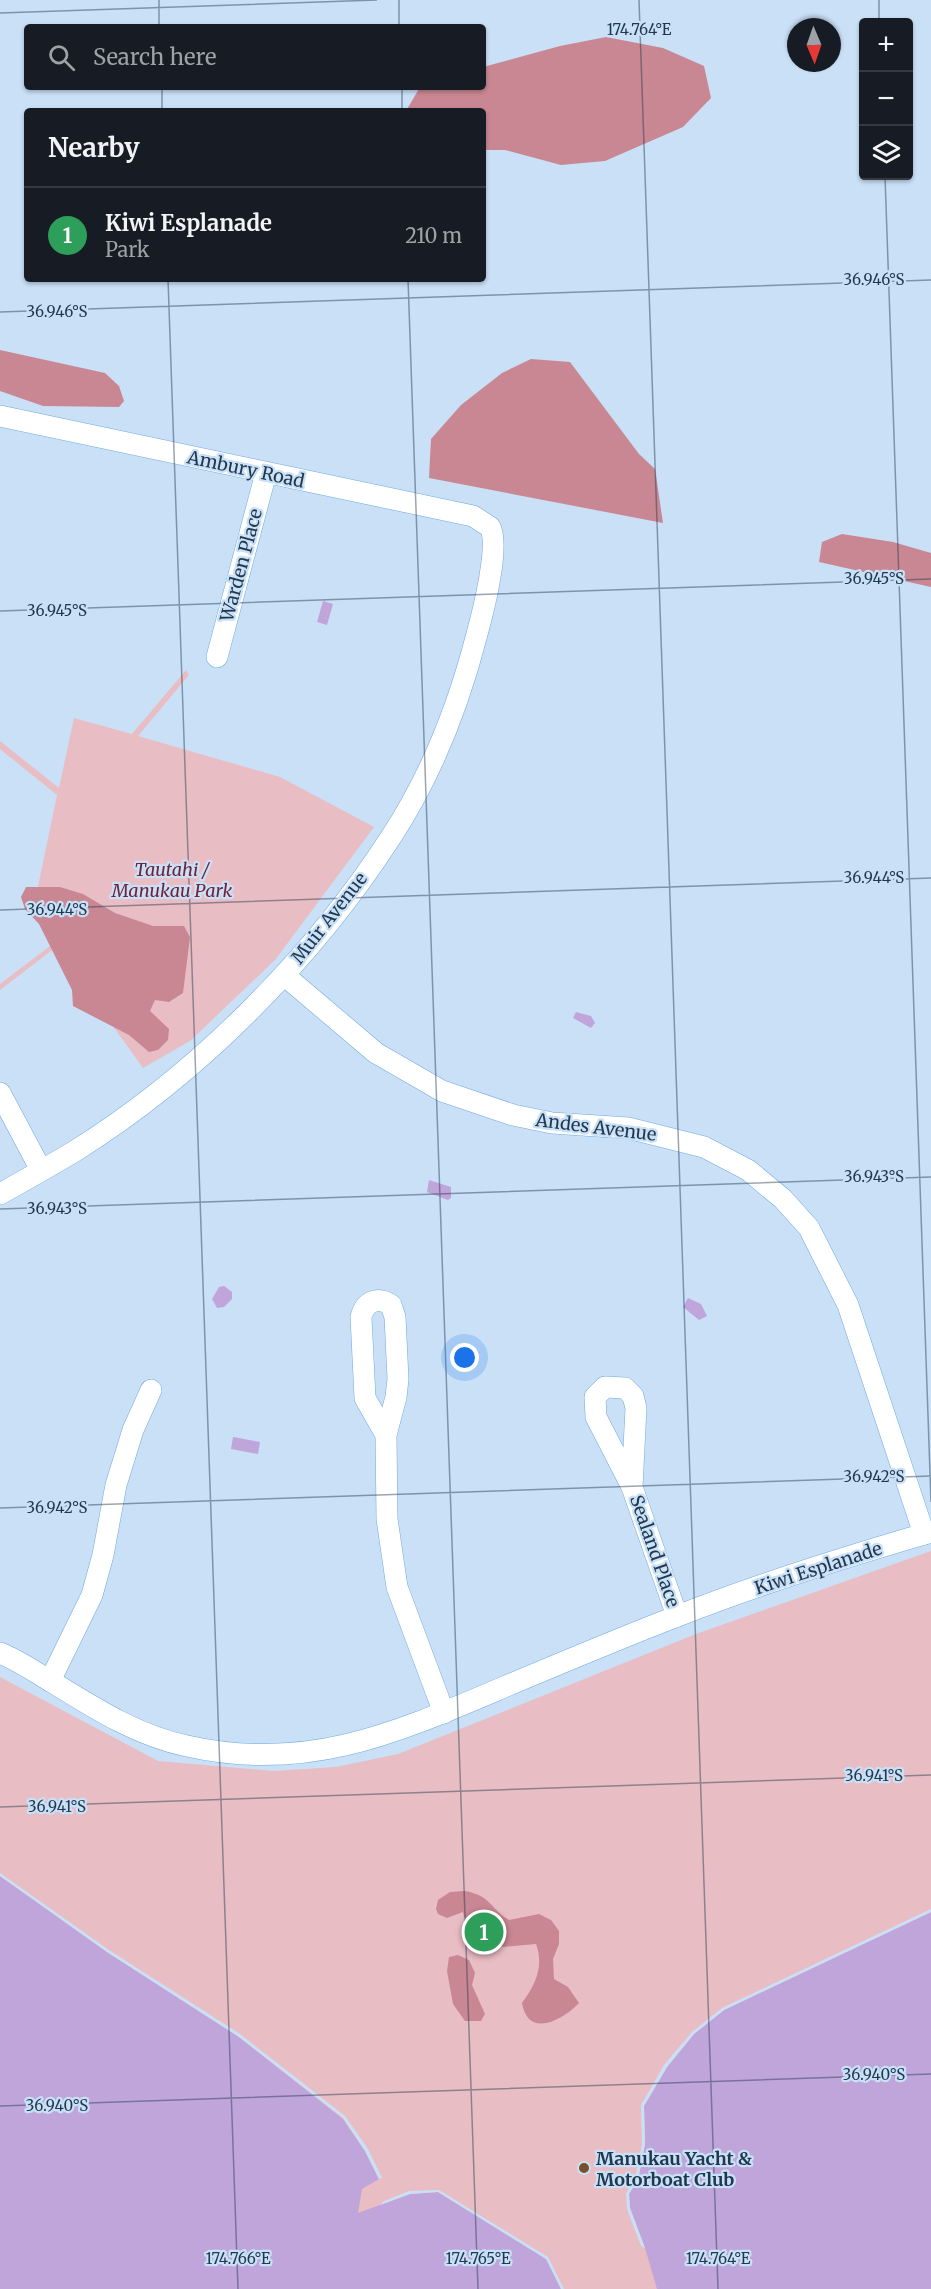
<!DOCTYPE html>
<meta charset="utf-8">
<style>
:root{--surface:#171b24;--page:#20242c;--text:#f1f3f6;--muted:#9ea1a6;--line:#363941;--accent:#0b8043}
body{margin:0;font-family:Merriweather,serif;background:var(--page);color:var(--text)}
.controls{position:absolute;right:18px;top:18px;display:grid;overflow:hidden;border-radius:6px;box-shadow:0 2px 4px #0004}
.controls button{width:54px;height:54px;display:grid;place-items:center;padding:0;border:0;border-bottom:2px solid var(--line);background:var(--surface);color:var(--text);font:30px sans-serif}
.compass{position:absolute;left:787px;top:18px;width:54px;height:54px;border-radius:50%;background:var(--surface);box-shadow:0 2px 4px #0004;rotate:178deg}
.you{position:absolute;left:465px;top:1358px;width:21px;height:21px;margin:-15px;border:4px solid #fff;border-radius:50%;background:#1a73e8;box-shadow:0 0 0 9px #1a73e833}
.badge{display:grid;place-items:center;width:39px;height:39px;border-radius:50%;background:var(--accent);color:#fff;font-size:20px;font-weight:700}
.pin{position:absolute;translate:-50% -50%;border:3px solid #fff;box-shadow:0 2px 6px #0006}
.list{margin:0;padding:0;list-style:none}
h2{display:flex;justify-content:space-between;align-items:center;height:78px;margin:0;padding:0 24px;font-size:26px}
h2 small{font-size:20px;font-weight:400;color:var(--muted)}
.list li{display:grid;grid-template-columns:39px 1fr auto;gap:18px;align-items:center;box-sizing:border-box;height:96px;padding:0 24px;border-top:2px solid var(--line)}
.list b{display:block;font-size:22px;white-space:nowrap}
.list p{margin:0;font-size:20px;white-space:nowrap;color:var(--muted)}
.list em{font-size:20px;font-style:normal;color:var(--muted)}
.icon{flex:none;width:33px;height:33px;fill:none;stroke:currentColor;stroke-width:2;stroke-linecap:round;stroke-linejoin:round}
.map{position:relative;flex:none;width:931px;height:2289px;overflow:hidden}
.search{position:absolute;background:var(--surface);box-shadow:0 2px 4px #0004;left:24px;top:24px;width:462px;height:66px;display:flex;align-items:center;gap:15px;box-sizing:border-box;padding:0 21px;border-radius:6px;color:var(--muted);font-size:22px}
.panel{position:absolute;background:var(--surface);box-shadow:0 2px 4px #0004;left:24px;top:108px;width:462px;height:174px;border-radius:6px}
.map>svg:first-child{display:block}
</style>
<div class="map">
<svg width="931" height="2289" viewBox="0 0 931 2289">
<rect width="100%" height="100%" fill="#c9e0f7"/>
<!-- green -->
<g fill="#e9bdc4">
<path d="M186,670L189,675L138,736L280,777L374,827L275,960L190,1041L143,1068L56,947L0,990V984L54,943L35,901L57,795L0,749V741L59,788L74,718L132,734Z"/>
<path d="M931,1551V2289H0V1677L158,1761L273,1771L336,1767L398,1754L696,1634Z"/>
</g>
<!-- forest -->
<g fill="#c98793">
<path d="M606,37L663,48L704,66L711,98L683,127L605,161L561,165L505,150H483V111H406L420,87H483V67L560,46Z"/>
<path d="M0,350L105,373L119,386L124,401L119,407L43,406L0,391Z"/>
<path d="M531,359L570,362L639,454L655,469L663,523L429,478L431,439L461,405L502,373Z"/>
<path d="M842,534L893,542L931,553V587L819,562L822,542Z"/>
<path d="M26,887H60L83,894L115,913L153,926H184L190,937L183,993L169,1002L155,1000L150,1011L169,1029L168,1040L158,1050L149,1052L129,1035L73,1006L72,990L39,924L25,909L21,897Z"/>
<path d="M465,1891C492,1896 489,1908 509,1920L539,1914L551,1920L559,1931V1944L553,1959L554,1979L568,1987L579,2003C563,2020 528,2039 522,2003C536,1984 544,1966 536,1944L503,1947L479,1921L464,1917L463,1912L447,1918L438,1914L436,1909L438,1900L450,1892Z"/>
<path d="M458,1955L469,1960L475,1973L472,1985L485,2014L481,2021H465L453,2004L447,1971L449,1957Z"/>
</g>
<!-- water -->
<g fill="#c0a5db">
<path d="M323,601L333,604L327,625L317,622Z"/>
<path d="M576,1012L591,1016L595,1023L591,1028L573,1018Z"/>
<path d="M429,1180L451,1187V1198L448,1200L427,1192Z"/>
<path d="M224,1286L232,1292V1299L224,1307L217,1308L212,1299L219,1287Z"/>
<path d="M688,1298L701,1304L707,1316L699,1320L683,1307Z"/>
<path d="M233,1437L260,1442L258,1454L231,1449Z"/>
<path d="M0,1876L107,1952L239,2037L343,2119L365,2151L379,2179L362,2189L358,2213L410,2194L438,2192L547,2259L561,2289H0Z"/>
<path d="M931,1912V2289H657L645,2248L630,2208L629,2193L638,2180L645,2144L644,2106L667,2067L694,2034L724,2010Z"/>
</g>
<!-- pier -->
<g fill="#c9e0f7">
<path d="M0,1873L109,1950L240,2034L345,2116L368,2149L382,2178L379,2179L365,2151L343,2118L239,2037L107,1952L0,1876Z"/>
<path d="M931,1909V1912L724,2010L694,2034L667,2067L644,2106L645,2144L638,2180L629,2194L630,2208L645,2248L641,2246L627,2209L626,2193L635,2179L642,2144L641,2105L664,2065L692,2032L722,2008Z"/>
<path d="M439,2190L548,2257L564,2289H561L546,2259L438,2192L410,2194L380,2205L384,2201L409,2191Z"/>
</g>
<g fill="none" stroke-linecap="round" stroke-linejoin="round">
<defs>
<g id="minor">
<path d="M0,416L473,516L490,527C500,545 483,612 477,634C459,704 431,776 391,837C312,959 198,1074 75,1151C50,1166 25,1180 0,1194"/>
<path d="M217,657L266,473"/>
<path d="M284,975L376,1053L442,1091L513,1115L552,1123L628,1128L704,1147L748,1170L783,1199L809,1228L848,1305L924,1534"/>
<path d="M0,1093L41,1170"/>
<path d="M386,1435L365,1398L361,1317C365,1301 378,1296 391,1305L395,1317L398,1379L396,1397L386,1435L387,1519L397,1587L444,1713"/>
<path d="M632,1487L636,1408L633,1396L625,1388L605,1387L595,1397L596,1417L632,1487L677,1616"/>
<path d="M0,1653C18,1660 35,1672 52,1682C94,1708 138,1736 187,1746C307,1773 396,1733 504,1687C561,1663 618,1639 675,1617C758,1584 845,1557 931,1532"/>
<path d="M50,1681L92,1595L103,1555L116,1485L133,1430L151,1390"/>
</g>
</defs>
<!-- minor casing -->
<use href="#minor" stroke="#6faadf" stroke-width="22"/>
<!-- minor -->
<use href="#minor" stroke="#fff" stroke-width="21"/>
</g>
<!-- ticks -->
<path fill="none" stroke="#1f384e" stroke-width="1.5" stroke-opacity="0.45" d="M159,0V27M399,0V27M639,0L718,2289M879,0V22M0,13L377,0M162,87V111M402,87V111M885,176L931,1502M168,279L238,2289M408,279L478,2289M0,312L931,280M0,611L931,579M0,910L931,878M0,1209L931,1177M0,1508L931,1476M0,1807L931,1775M0,2106L931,2074"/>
<!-- markers -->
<circle fill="#75522b" stroke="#c9e0f7" stroke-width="2" cx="584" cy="2168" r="6"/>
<g text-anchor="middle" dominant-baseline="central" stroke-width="4.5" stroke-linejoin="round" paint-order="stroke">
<!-- street labels -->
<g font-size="18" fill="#1f384e" stroke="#c9e0f7">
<text transform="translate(246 469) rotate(12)">Ambury Road</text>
<text transform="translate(241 565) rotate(-75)">Warden Place</text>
<text transform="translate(329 918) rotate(-52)">Muir Avenue</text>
<text transform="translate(596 1127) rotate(7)">Andes Avenue</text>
<text transform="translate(655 1551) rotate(71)">Sealand Place</text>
<text transform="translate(818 1568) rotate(-18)">Kiwi Esplanade</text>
</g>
<!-- park labels -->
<g font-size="18" font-style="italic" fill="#702238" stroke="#c9e0f7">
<text x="172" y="869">Tautahi /<tspan x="172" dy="21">Manukau Park</tspan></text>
</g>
<!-- poi labels -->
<g font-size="18" font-weight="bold" fill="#1f384e" stroke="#c9e0f7" text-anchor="start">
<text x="596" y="2158">Manukau Yacht &amp;<tspan x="596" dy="21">Motorboat Club</tspan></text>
</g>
</g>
<g font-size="15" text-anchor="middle" fill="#1f384e" stroke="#c9e0f7" stroke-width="4.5" stroke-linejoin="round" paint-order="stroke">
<text x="639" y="35">174.764°E</text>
<text x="874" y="285">36.946°S</text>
<text x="57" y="317">36.946°S</text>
<text x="874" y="584">36.945°S</text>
<text x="57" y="616">36.945°S</text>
<text x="874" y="883">36.944°S</text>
<text x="57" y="915">36.944°S</text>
<text x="874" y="1182">36.943°S</text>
<text x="57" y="1214">36.943°S</text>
<text x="874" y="1482">36.942°S</text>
<text x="57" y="1513">36.942°S</text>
<text x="874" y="1781">36.941°S</text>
<text x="57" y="1812">36.941°S</text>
<text x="874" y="2080">36.940°S</text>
<text x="57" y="2111">36.940°S</text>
<text x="238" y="2264">174.766°E</text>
<text x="478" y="2264">174.765°E</text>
<text x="718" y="2264">174.764°E</text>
</g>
</svg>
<div class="controls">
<button>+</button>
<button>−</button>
<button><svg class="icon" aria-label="layers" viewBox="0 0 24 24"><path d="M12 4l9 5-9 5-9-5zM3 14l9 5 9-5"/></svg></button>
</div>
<svg class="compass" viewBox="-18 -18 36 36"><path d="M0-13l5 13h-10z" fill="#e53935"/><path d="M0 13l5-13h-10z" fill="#9ea1a6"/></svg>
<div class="you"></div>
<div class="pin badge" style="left:484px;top:1932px;background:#2e9e5b">1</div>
<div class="search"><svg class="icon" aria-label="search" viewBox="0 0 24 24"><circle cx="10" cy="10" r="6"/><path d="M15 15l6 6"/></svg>Search here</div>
<section class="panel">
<h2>Nearby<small></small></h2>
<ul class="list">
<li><span class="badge" style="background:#2e9e5b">1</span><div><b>Kiwi Esplanade</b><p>Park</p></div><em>210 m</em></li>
</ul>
</section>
</div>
